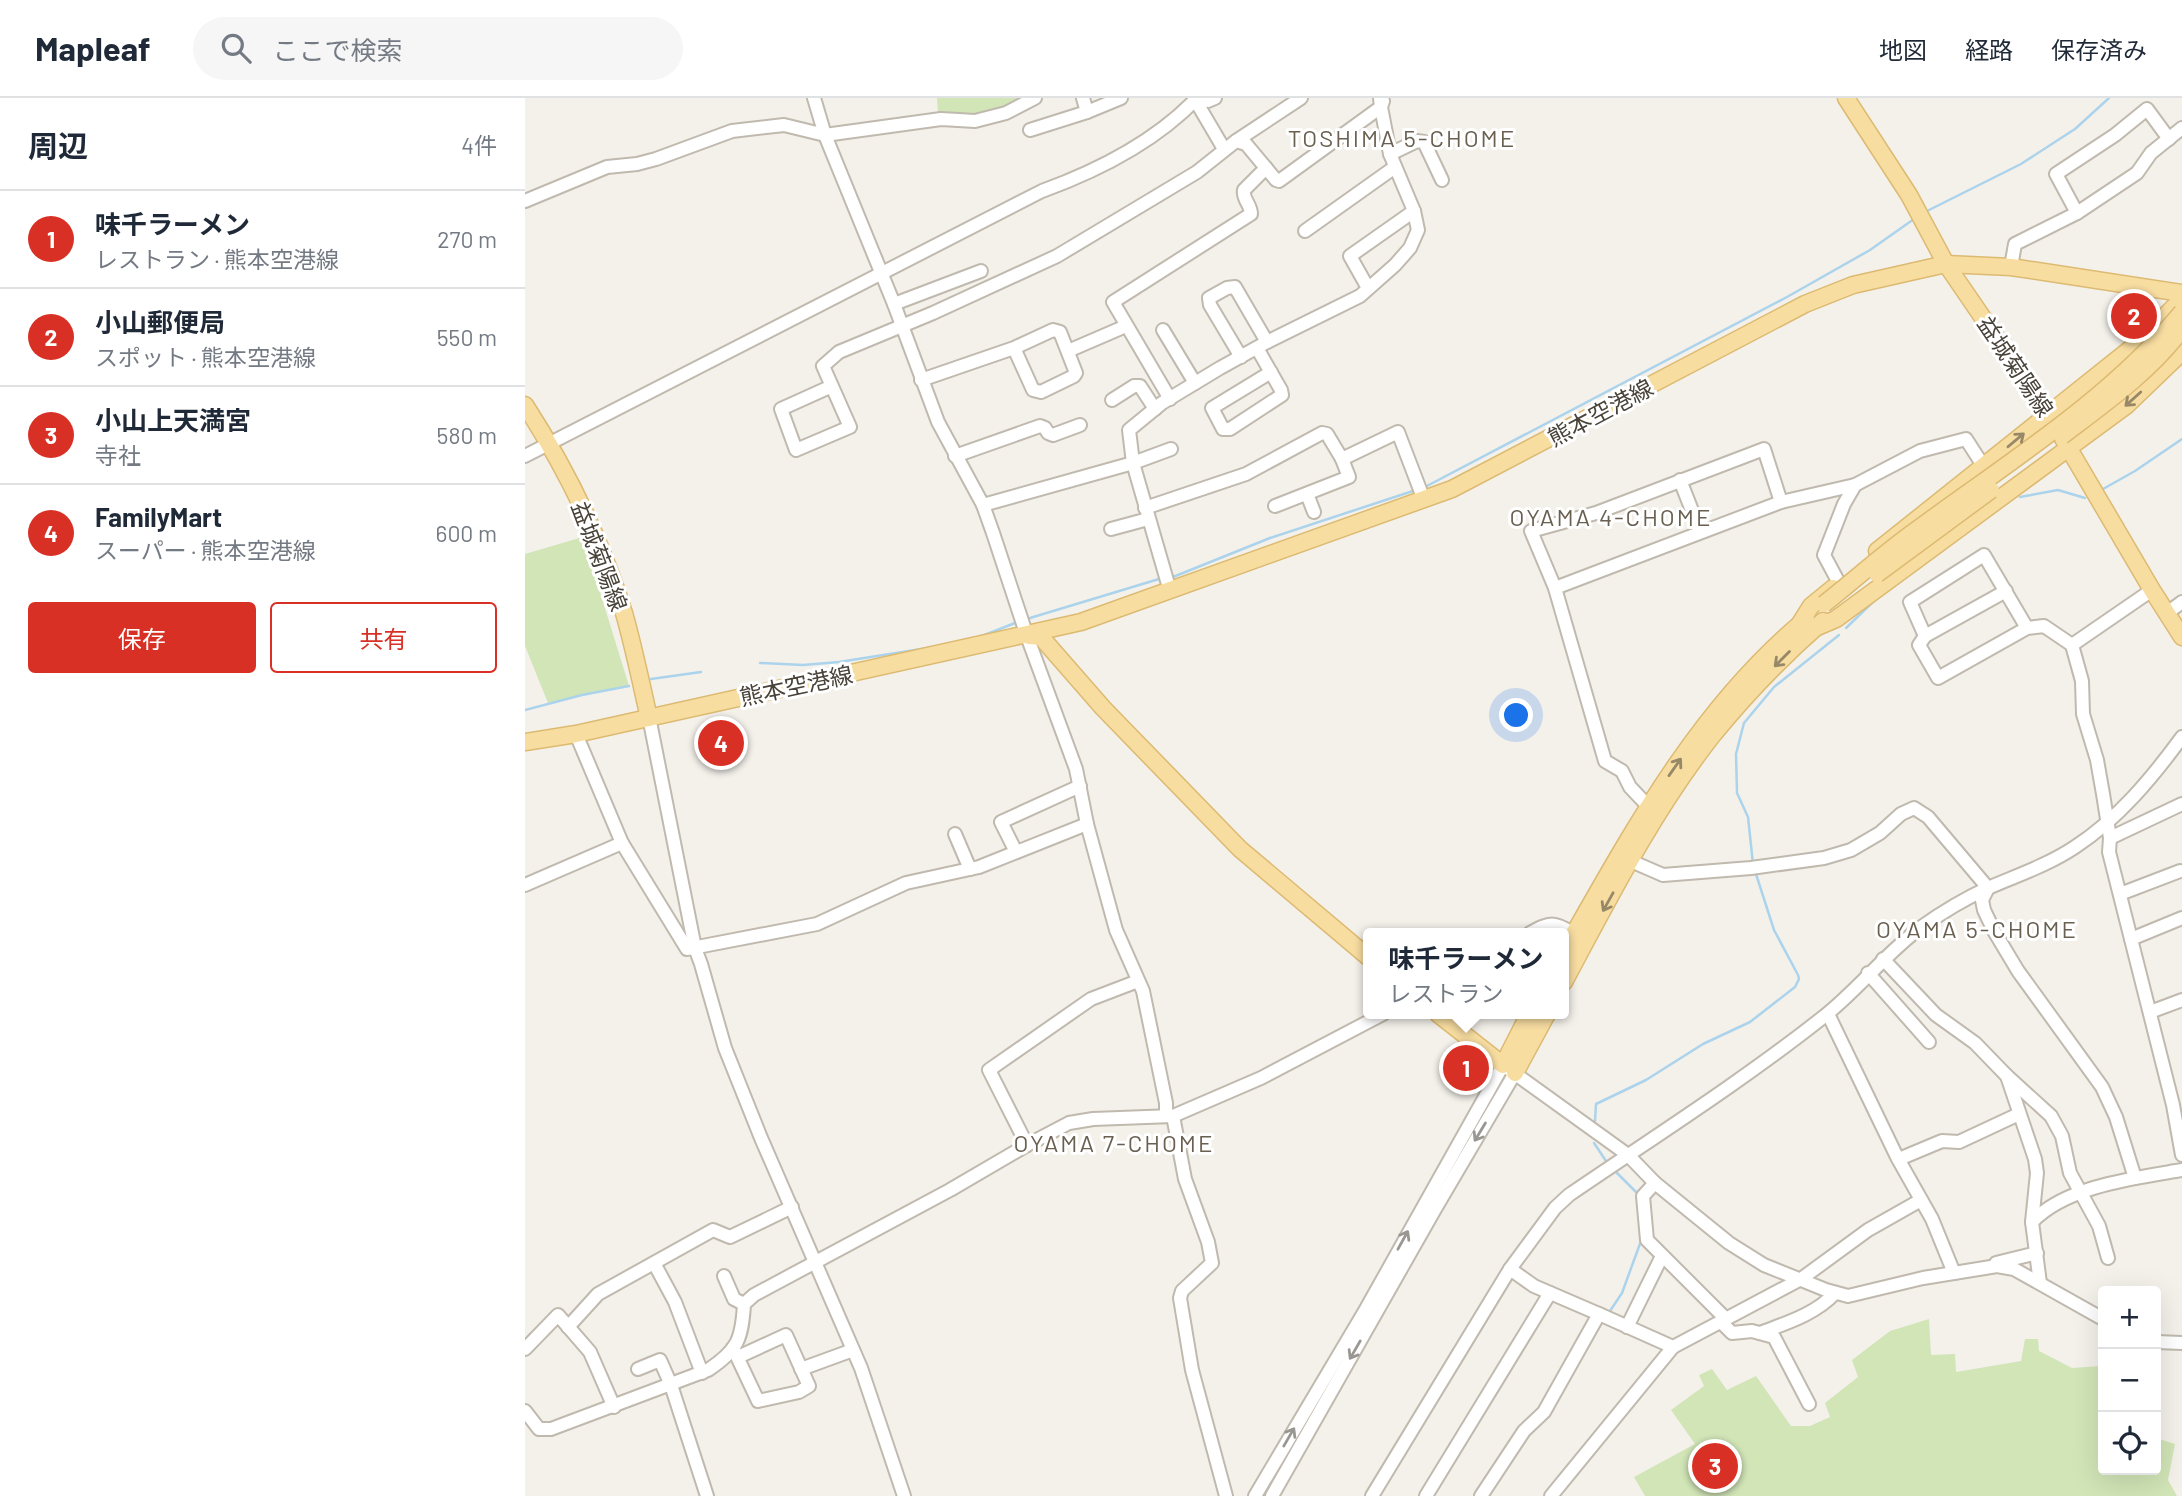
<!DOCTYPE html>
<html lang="ja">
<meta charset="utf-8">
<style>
:root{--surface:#fff;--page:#f6f6f7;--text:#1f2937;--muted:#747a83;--line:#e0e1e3;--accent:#d93025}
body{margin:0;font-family:Barlow,"Noto Sans JP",sans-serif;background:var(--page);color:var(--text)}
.controls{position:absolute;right:21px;bottom:21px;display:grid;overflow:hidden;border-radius:7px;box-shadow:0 7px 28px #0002}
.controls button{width:63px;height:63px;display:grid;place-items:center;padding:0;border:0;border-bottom:2px solid var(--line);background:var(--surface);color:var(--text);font:35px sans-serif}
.you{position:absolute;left:992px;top:618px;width:24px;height:24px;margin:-18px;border:5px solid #fff;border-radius:50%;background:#1a73e8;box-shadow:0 0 0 10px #1a73e833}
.badge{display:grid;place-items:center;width:46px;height:46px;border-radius:50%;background:var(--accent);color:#fff;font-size:23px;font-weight:700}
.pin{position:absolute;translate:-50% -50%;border:4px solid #fff;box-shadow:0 2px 7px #0006}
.popup{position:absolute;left:838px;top:830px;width:206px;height:91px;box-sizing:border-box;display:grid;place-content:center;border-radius:7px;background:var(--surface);filter:drop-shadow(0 2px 5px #0005);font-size:23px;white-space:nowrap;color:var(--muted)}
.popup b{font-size:26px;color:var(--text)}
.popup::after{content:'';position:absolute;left:50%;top:100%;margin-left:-14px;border:14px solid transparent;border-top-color:var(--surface)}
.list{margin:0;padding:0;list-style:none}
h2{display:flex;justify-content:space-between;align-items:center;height:91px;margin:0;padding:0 28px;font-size:30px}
h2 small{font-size:23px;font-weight:400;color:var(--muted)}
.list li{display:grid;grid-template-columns:46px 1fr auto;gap:21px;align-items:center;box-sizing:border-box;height:98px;padding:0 28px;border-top:2px solid var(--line)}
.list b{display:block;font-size:26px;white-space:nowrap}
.list p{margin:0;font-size:23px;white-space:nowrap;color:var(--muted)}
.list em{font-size:23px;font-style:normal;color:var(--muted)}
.actions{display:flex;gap:14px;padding:21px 28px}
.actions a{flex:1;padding:16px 0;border:2px solid var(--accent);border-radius:7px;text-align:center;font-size:24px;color:var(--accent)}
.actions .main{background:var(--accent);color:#fff}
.icon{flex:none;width:38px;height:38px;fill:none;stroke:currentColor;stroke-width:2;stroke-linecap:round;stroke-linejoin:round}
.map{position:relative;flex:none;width:1657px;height:1398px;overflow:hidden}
header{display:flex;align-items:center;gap:42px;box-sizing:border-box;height:98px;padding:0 35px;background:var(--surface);border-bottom:2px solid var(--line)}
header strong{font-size:33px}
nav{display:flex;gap:38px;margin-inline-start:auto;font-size:24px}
.search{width:490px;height:63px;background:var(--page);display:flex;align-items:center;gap:18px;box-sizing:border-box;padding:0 24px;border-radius:38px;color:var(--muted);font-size:26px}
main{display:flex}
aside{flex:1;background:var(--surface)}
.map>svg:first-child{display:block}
</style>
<header>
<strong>Mapleaf</strong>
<div class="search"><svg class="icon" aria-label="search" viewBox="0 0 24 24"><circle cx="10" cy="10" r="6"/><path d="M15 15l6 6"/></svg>ここで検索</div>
<nav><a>地図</a><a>経路</a><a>保存済み</a></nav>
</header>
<main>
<aside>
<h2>周辺<small>4件</small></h2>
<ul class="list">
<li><span class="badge">1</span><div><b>味千ラーメン</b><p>レストラン · 熊本空港線</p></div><em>270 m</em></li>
<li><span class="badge">2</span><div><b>小山郵便局</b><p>スポット · 熊本空港線</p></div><em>550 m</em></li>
<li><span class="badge">3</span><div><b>小山上天満宮</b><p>寺社</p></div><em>580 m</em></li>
<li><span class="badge">4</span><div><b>FamilyMart</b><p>スーパー · 熊本空港線</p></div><em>600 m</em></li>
</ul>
<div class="actions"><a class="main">保存</a><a>共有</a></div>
</aside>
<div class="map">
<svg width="1657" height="1398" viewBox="0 0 1657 1398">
<rect width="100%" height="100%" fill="#f4f1eb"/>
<!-- green -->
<g fill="#d1e5b7">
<path d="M412,0H502L459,17H413Z"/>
<path d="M58,439L104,588L23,605L0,548V456Z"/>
<path d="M1404,1221L1406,1257L1430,1256L1431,1274L1496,1263L1500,1241H1513L1514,1253L1547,1270L1576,1268L1578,1262V1372H1631V1340L1650,1346L1643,1382L1652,1398H1120L1109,1379L1170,1346L1146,1312L1179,1288L1174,1277L1187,1271L1202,1292L1231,1278L1266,1328H1285L1305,1319L1300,1305L1333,1279L1327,1262L1365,1233Z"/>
</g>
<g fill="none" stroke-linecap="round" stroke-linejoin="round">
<!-- stream -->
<g stroke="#acd3ec" stroke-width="2.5">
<path d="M1400,114L1496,66L1550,31L1584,0"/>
<path d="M900,389L1262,199L1345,152L1389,121"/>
<path d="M1578,391L1610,373L1657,341"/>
<path d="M1495,399L1533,392L1560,400"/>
<path d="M648,479L745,440L888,393"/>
<path d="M505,520L634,481"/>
<path d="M1321,530L1349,503"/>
<path d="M457,538L490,525"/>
<path d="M235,565L278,567L314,564L409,549"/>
<path d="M126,581L176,574"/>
<path d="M0,612L57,597L104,588"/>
<path d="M1228,766L1223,719L1212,695L1211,656L1219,625L1249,589L1314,537"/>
<path d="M1070,1023L1071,1006L1121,982L1178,946L1225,924L1270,889L1274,881L1273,877L1249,832L1230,773"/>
<path d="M1069,1045L1081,1063"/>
<path d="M1090,1073L1115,1098"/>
<path d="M1083,1216L1097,1195L1116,1143"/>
<path d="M1064,1245L1079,1221"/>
</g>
<defs>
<g id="minor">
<path d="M289,0L300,37L369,206L413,324L458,407L468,435L502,538L551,671L562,726L591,832L618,893L641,1005V1017"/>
<path d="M558,0L562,14"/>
<path d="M669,0L699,51"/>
<path d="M680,0L683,3L690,0"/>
<path d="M505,32L562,14L596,0"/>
<path d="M711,43L776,0"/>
<path d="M865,56L892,43L899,44L917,82"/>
<path d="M0,103L82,69L112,66L131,61L207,33L259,27L300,37L416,21L450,23L481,15L510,0"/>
<path d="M1552,115L1531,76L1590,37L1622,11L1644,41"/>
<path d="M780,133L870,69"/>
<path d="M1486,169L1490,146L1552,115L1612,75L1626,55L1657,30"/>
<path d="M843,190L825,158L889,113"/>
<path d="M369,206L456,173"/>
<path d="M638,232L670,285"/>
<path d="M732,250L756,292L757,297L705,331H698L687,310L746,274"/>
<path d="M543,253L601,228"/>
<path d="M716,259L685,207L684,200L702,190L710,189L742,244"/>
<path d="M396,282L489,250L528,232L535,234L551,275L549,278L516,294L508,292L489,250"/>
<path d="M307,288L256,311L271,352L325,329L298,268L314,254L408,215L532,158L672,74L711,43L721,46L751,82L754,83L856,9L855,0"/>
<path d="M645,301L588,204L726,116C726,106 717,101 719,92L741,70"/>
<path d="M587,302L609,288H615L630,311"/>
<path d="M0,358L517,93C572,73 631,43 672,0"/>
<path d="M430,358L515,328L520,330L523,335L528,337L555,327"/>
<path d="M1155,382L1175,433"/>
<path d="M782,396L789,414"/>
<path d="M458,407L608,365L604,332L637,305L695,270L742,244L835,198L870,167L885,150L893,132L889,113L865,56L856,9L858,3"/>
<path d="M750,408L824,379L817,361"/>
<path d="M620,410L721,376L797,335L802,336L817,361L873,334L899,402"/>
<path d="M586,431L623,421"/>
<path d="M1314,485L1299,457L1319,406L1330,387L1395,353L1441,341L1459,369"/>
<path d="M1030,490L1256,404L1330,387"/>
<path d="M645,493L608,365L646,351"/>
<path d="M1641,516L1657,504"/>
<path d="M1502,530L1459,457L1385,504L1400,538L1394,547L1413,580L1502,530L1519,528L1547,547L1557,583L1558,616L1572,662L1578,696L1585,740L1584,754L1648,1007L1657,1057"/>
<path d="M1400,538L1481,493"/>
<path d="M1547,547L1627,492"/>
<path d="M125,624L170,850L176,866L200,950L236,1040L336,1270L379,1398"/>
<path d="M51,636L97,745L162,851L292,826L381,785L454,769L562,726"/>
<path d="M1123,708L1105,689L1097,673L1080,663L1030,490L1006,433L1071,415L1239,351L1256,404"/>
<path d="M430,736L445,771"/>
<path d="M1585,740L1657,706"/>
<path d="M491,754L476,724L555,688"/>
<path d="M1099,760L1138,777L1226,770L1299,760L1326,752L1355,735L1376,716L1389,710L1403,719L1463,790L1457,802L1459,812L1469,833L1493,873L1577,989L1591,1019L1610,1080"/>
<path d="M0,787L97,745"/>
<path d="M1595,796L1655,773"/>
<path d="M1005,835C1025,824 1029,823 1049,836"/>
<path d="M1606,841L1657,820"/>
<path d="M1358,861L1411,917L1450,945L1482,978"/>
<path d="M1343,875L1404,944"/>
<path d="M1625,914L1657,902"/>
<path d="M1303,916L1372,1059L1407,1121L1429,1175"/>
<path d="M648,1018L660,1081L683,1144L687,1165L657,1193L655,1200L667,1272L701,1398"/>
<path d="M502,1047L464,972L566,901L613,883"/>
<path d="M1374,1061L1417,1043L1434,1044L1494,1016"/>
<path d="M1130,1085L1118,1098L1122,1142L1201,1221"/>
<path d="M1507,1124L1512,1075L1510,1061L1482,978L1526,1018L1537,1038L1545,1075L1574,1128L1583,1160"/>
<path d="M129,1165L150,1204L177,1275"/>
<path d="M1471,1165L1512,1155"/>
<path d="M199,1178L209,1201L219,1206"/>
<path d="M1515,1185L1507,1124C1541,1088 1610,1080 1657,1072"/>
<path d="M1074,1216L1148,1249"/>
<path d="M1196,1224L1207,1235L1227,1233L1249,1239L1284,1306"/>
<path d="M43,1229L73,1196L188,1132L205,1139L267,1109"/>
<path d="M1102,1229L1137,1158"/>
<path d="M1235,1235C1261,1225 1291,1216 1310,1195"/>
<path d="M1631,1244L1657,1245"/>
<path d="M208,1250L233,1303L274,1294L284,1288L261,1237L213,1259"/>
<path d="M0,1251L33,1217L65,1254L89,1309"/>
<path d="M113,1271L135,1262L146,1287L182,1398"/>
<path d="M276,1271L328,1252"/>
<path d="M0,1313L14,1331H26L183,1272C213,1252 217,1241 219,1206L229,1197L425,1092L502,1047L544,1025L568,1021L648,1018L736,980L858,916"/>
<path d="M730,1398L841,1211L978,967L1103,1057L1130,1085L1204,1145L1239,1167L1301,1192L1323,1198L1398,1180L1472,1168L1489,1171L1578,1221"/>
<path d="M747,1398L910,1111L990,975"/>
<path d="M847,1398L985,1171L1030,1110L1044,1097C1129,1039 1216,984 1297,920C1332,893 1359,857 1395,830C1416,815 1439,801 1463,790C1493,777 1523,767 1550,749C1593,721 1627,680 1657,639"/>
<path d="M901,1398L1025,1195"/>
<path d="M956,1398L999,1333L1019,1314L1074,1216L1009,1188L985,1171"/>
<path d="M1026,1398L1148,1249L1276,1181L1343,1132L1396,1102"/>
</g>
<g id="major">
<path d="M1321,0L1384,97L1421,166L1523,315L1627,492L1657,539"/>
<path d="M0,307C42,372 76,442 99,515C109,550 116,585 124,620"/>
<path d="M1352,453L1614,244L1657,201"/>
<path d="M1274,527L1286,508L1308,490"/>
<path d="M1290,530L1311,521L1602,307L1657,254"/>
<path d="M504,538L516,539L578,610L715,751L843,859"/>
<path d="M0,644L51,636L556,524L927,391L1280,206L1328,187L1421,166L1486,169L1657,195"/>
<path d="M1039,853C1107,734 1174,609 1281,521"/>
<path d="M1039,884C1084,800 1128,713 1187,638C1221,596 1258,558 1298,523"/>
<path d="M913,916L978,967L1004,916"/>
<path d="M990,975L1022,916"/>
</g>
</defs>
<!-- minor casing -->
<use href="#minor" stroke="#c0b9ae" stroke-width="16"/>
<!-- major casing -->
<use href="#major" stroke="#dcba71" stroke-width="19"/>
<!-- minor -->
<use href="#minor" stroke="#fff" stroke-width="12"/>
<!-- major -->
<use href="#major" stroke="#f8dda1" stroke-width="16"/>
<defs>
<g id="major-bridge">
<path d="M1537,338C1579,306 1625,274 1657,231"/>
<path d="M1352,476L1466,392"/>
<path d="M1299,506C1328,483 1356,458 1386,436C1479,367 1582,304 1657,214"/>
</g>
</defs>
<!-- major-bridge casing -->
<use href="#major-bridge" stroke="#dcba71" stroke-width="19" stroke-linecap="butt"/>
<!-- major-bridge -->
<use href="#major-bridge" stroke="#f8dda1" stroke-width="16"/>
</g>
<!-- one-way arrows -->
<defs><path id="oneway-shaft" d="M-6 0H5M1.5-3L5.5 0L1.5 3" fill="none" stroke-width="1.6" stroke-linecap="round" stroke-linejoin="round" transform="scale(1.75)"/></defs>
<g stroke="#978868">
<use href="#oneway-shaft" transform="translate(1608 301) rotate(138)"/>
<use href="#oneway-shaft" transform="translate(1491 342) rotate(-40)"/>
<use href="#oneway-shaft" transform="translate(1257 561) rotate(135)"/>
<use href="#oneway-shaft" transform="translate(1150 669) rotate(-55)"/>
<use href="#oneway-shaft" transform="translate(1083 804) rotate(119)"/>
</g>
<g stroke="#9a9792">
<use href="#oneway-shaft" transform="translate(955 1034) rotate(121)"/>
<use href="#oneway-shaft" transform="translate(878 1142) rotate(-61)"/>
<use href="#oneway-shaft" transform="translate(830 1252) rotate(120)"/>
<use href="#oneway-shaft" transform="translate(764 1339) rotate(-60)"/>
</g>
<g text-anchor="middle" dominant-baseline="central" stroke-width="6" stroke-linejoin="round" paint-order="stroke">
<!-- street labels -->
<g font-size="23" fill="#484239" stroke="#fff">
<text transform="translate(1491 268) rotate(56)">益城菊陽線</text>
<text transform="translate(1075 314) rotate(-28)">熊本空港線</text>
<text transform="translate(75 458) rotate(69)">益城菊陽線</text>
<text transform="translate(271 587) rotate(-12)">熊本空港線</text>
</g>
<!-- neighbourhood labels -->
<g font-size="24" letter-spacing="2" fill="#6a6051" stroke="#fff">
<text x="877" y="39">TOSHIMA 5-CHOME</text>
<text x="1086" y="418">OYAMA 4-CHOME</text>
<text x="1452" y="830">OYAMA 5-CHOME</text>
<text x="589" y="1044">OYAMA 7-CHOME</text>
</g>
</g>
</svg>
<div class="controls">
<button>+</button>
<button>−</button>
<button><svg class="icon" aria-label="locate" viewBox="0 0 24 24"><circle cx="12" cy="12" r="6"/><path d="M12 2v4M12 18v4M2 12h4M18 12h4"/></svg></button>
</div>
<div class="you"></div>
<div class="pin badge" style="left:941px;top:970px">1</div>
<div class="popup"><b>味千ラーメン</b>レストラン</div>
<div class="pin badge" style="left:1609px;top:218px">2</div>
<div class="pin badge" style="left:1190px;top:1368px">3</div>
<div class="pin badge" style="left:196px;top:645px">4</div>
</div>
</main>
